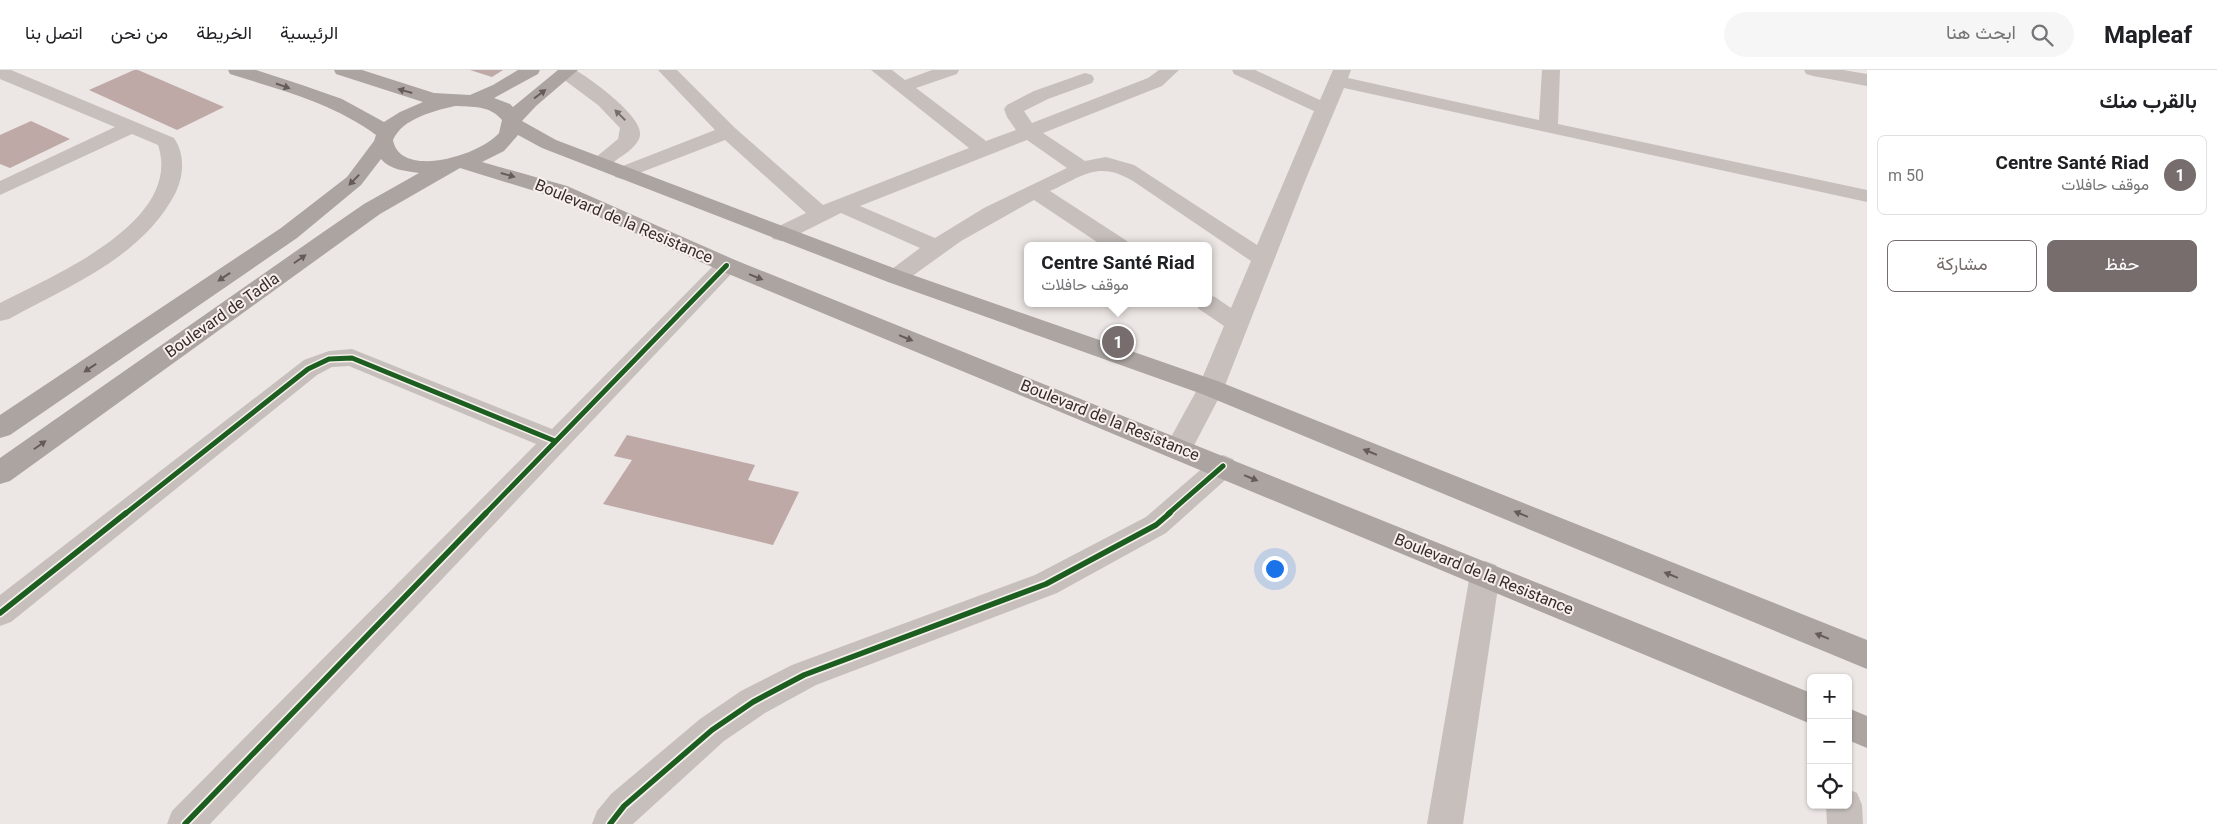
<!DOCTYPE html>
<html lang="ar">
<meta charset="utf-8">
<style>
:root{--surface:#fff;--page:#f6f6f6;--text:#202124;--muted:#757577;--line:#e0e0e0;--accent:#766d6c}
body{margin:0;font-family:Roboto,Vazirmatn,sans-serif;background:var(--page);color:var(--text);direction:rtl}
.controls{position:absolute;right:15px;bottom:15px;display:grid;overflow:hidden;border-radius:8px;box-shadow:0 1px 4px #0004}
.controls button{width:45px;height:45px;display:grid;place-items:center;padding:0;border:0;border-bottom:1px solid var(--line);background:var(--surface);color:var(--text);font:25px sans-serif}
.you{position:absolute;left:1274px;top:498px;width:18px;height:18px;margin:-12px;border:4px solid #fff;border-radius:50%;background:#1a73e8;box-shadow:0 0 0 8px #1a73e833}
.badge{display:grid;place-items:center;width:32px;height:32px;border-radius:50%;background:var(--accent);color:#fff;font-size:16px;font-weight:700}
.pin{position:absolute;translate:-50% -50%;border:2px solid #fff;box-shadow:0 1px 5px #0006}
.popup{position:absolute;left:1024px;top:172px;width:188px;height:65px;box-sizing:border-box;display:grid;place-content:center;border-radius:8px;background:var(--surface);filter:drop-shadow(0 1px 4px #0005);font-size:16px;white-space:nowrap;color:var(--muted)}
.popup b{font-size:19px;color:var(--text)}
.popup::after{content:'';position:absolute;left:50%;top:100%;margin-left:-10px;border:10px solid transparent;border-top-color:var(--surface)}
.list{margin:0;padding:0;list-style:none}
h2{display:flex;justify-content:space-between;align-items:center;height:65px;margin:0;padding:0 20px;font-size:21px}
h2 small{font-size:16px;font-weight:400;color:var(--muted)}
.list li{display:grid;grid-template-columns:32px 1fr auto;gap:15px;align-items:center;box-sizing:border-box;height:80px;margin:0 10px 10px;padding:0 10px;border:1px solid var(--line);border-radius:8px}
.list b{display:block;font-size:19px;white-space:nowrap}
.list p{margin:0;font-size:16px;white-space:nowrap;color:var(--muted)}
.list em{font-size:16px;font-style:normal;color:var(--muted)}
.actions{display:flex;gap:10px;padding:15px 20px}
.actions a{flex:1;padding:11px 0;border:1px solid var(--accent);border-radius:8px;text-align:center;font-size:18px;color:var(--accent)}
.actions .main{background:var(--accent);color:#fff}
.icon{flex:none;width:28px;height:28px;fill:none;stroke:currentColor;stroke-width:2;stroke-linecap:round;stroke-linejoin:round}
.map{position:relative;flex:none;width:1867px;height:754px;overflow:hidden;direction:ltr}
header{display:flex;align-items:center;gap:30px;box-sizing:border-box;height:70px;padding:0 25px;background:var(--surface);border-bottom:1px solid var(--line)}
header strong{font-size:24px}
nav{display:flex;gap:28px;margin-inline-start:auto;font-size:18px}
.search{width:350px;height:45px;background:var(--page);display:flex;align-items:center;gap:12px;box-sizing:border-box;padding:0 18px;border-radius:28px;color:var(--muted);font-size:19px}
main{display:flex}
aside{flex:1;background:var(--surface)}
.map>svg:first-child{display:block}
</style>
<header>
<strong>Mapleaf</strong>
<div class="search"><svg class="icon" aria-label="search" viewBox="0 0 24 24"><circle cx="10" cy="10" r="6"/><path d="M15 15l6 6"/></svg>ابحث هنا</div>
<nav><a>الرئيسية</a><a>الخريطة</a><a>من نحن</a><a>اتصل بنا</a></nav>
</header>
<main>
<aside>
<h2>بالقرب منك<small></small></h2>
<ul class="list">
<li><span class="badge">1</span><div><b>Centre Santé Riad</b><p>موقف حافلات</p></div><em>50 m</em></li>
</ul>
<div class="actions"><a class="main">حفظ</a><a>مشاركة</a></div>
</aside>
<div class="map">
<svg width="1867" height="754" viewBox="0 0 1867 754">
<rect width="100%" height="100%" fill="#ece6e4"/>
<!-- building -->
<g fill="#bea9a7">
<path d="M134,0H138L224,37L177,60L89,20Z"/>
<path d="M470,0H503L492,7Z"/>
<path d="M31,51L70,69L10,98L0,94V65Z"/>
<path d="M627,365L755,395L748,410L799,422L773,475L603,434L632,390L614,386Z"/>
</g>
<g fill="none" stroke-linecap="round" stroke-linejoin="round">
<!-- minor -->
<g fill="#c6bfbc" fill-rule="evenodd">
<path d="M0,0H11L174,68C185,84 184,105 176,122C142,188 70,215 9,249L0,251V233C52,206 184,152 158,75L132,64L0,125V111L115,57L0,9Z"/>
<path d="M558,0C564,0 572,0 577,1C592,10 644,47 640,66C638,75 627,83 619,88C610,95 604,100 592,97L589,93L618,69L620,58L598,35L559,6L557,2Z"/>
<path d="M658,0H677L735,58L823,135L969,78L871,0H892L905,10L932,0H959L957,4L916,18L986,71L1016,60L1007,47L1004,39L1007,35L1034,21L1085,3L1092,5L1094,9L1092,13L1048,29L1024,41L1032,53L1148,8L1159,0H1179L1162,16L1043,63L1085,91L1106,87L1134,95L1257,175L1314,41L1234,4L1232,0H1255L1320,30L1333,0H1351L1348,8L1539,50L1542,0H1560L1558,54L1867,120V132L1344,18L1305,111L1224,318L1189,385L1179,388L1169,385L1165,378L1198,318L1224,256L1199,239L1195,233H1208V225L1215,227L1231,238L1251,191L1133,111C1098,90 1083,106 1050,121L1127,171L1130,176H1103L1034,130L961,171L904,212L896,214L888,212L884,207L888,202L920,178L841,143L789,169L781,171L773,169L770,164L773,159L806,143L725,70L629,107L622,109L615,107L612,103L615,99L715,60ZM1027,70L1067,98L984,138L935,168L860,136Z"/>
<path d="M1804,0H1843L1867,4V16L1813,6L1806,4Z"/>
<path d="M727,188L735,190L739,195L735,200L210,754H167L172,741L536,374L349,296L332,297L317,305L11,552L0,556V525L304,290L329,281L352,279L552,359L719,190Z"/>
<path d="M1223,385L1233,389L1237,396L1233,403L1166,463L1057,523L816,615L765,643L724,671L633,754H592L597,741L611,724L700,649L741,621L792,595L1035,505L1146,447L1213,389Z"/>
<path d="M1485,491L1496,495L1500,504L1463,754H1427L1470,504L1474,495Z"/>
<path d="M1848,719L1857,723L1862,735L1863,754H1827L1826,735H1848Z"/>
</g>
<!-- major -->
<g fill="#aba4a1" fill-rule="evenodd">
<path d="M228,0H256L302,15L342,29L384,52L400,42L423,32L336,4L334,0H362L434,23L470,25L493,15L518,0H540L538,4L494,28L510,34L513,37L558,0H578L536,36L522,51L556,70L904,202L1220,312L1867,570V599L1202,324L888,212L542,78L518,65L504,81L482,92L567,116L735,190L1811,623V654L719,200L551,126L460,98L380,144L10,411L0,414V388L319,165L364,134L419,103C406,101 390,100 381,89L361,115L297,168L10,365L0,368V345L281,158L347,107L374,71L376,65C333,33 280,20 230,4ZM455,36C472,37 490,35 502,50L499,63C481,85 400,110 393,70C403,48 434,41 455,36Z"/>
<path d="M1848,638L1867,646V678L1848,670Z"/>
</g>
<defs>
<path id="cycleway-far2" d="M725,197L727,195"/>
<g id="cycleway-far1">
<path d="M125,444L308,299L329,289L352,288L555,371"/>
<path d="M485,444L726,196"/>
<path d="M1168,444L1223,396"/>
</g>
<g id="cycleway">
<path d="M0,543L126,443"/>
<path d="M185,754L486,443"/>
<path d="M610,754L624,736L712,660L753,632L804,605L1046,514L1156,455L1170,443"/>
</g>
</defs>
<!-- cycleway-far2 casing -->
<use href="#cycleway-far2" stroke="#f8f0ec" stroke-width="6"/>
<!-- cycleway-far1 casing -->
<use href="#cycleway-far1" stroke="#f8f0ec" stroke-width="8"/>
<!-- cycleway casing -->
<use href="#cycleway" stroke="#f8f0ec" stroke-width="9"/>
<!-- cycleway-far2 -->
<use href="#cycleway-far2" stroke="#1b5e20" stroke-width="4"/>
<!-- cycleway-far1 -->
<use href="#cycleway-far1" stroke="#1b5e20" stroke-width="5"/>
<!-- cycleway -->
<use href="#cycleway" stroke="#1b5e20" stroke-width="5.5"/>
</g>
<!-- one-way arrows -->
<defs><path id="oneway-solid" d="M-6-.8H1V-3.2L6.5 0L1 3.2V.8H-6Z" transform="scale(1.25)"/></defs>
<g fill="#655c5a">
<use href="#oneway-solid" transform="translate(283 16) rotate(19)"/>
<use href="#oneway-solid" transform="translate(405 21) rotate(-164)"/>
<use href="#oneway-solid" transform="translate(540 24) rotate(-37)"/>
<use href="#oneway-solid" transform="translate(508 105) rotate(16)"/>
<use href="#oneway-solid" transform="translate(354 110) rotate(134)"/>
<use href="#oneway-solid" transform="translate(300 189) rotate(-35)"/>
<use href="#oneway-solid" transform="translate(224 207) rotate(146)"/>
<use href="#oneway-solid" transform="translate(756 207) rotate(22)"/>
<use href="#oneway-solid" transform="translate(906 268) rotate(22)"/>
<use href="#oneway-solid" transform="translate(90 298) rotate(146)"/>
<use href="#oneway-solid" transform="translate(40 375) rotate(-35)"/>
<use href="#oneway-solid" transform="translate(1370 382) rotate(-158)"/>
<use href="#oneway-solid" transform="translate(1251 408) rotate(22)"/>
<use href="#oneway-solid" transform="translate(1521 444) rotate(-158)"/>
<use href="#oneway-solid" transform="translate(1671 505) rotate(-158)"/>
<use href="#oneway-solid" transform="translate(1822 566) rotate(-158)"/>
</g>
<use fill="#776e6c" href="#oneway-solid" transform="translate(620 45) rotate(-135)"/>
<g text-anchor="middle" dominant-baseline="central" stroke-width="4" stroke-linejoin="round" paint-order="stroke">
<!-- street labels -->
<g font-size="16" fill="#362c2b" stroke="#f8f0ec">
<text transform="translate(624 151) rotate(23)">Boulevard de la Resistance</text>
<text transform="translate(222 245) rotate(-35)">Boulevard de Tadla</text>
<text transform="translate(1110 350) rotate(22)">Boulevard de la Resistance</text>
<text transform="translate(1484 504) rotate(22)">Boulevard de la Resistance</text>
</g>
</g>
</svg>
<div class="controls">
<button>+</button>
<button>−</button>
<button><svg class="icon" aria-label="locate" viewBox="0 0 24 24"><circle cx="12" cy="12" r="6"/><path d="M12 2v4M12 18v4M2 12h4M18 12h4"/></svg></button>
</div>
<div class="you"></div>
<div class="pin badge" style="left:1118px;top:272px">1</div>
<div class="popup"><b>Centre Santé Riad</b>موقف حافلات</div>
</div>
</main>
